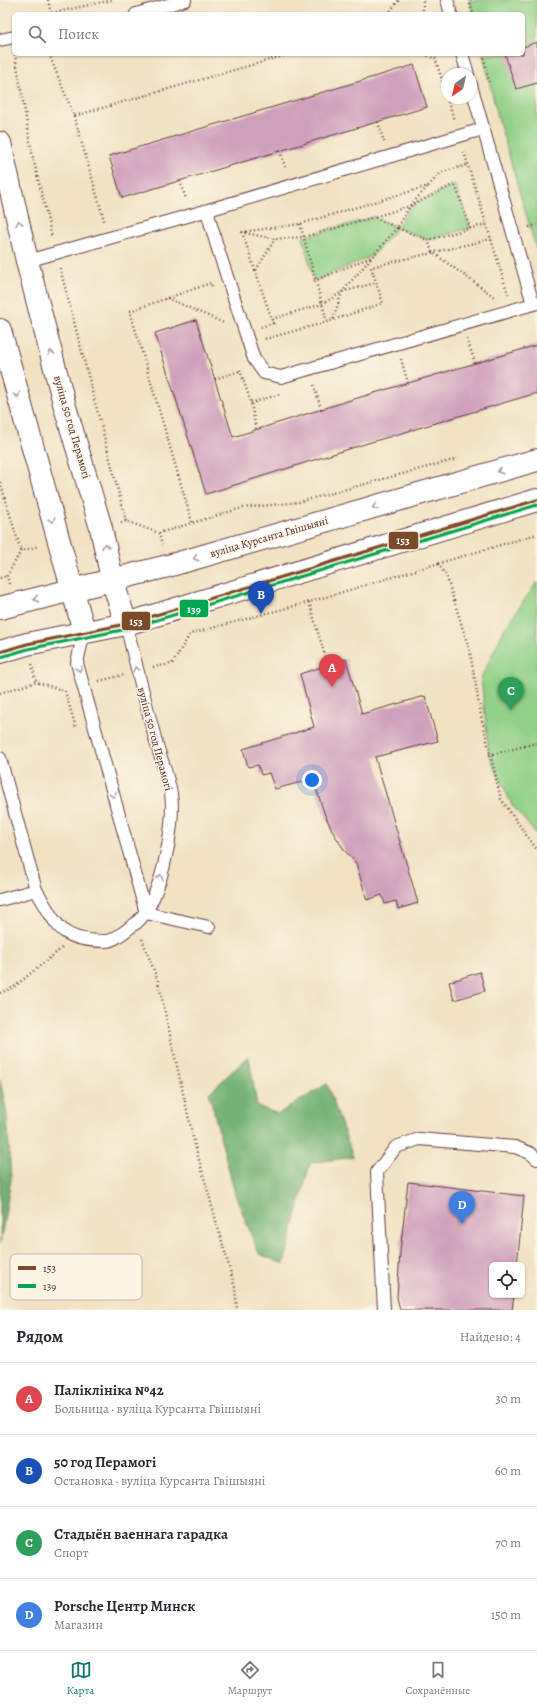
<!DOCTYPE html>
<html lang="ru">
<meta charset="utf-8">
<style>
:root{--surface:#fff;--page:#f7f7f7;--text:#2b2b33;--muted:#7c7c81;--line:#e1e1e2;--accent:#0f766e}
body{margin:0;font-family:Alegreya,serif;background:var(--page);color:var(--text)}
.controls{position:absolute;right:12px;bottom:12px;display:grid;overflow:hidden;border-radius:6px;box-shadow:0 1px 3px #0004}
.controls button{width:36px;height:36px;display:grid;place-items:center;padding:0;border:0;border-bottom:1px solid var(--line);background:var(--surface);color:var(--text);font:20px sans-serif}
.compass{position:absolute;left:441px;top:68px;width:36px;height:36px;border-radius:50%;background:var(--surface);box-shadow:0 1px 3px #0004;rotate:214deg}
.you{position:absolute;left:312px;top:780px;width:14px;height:14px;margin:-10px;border:3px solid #fff;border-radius:50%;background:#1a73e8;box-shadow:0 0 0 6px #1a73e833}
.badge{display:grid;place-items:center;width:26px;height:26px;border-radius:50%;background:var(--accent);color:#fff;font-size:13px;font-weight:700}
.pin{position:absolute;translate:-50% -33px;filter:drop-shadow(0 1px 2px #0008)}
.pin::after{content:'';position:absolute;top:21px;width:14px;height:12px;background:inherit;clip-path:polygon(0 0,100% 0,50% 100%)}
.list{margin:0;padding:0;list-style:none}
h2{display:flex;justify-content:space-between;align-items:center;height:52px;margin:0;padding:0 16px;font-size:17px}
h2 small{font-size:13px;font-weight:400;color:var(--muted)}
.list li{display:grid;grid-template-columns:26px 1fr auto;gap:12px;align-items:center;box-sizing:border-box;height:72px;padding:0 16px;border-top:1px solid var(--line)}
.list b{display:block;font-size:15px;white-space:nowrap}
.list p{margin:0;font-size:13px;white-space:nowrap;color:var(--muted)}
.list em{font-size:13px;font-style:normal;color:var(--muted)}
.icon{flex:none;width:22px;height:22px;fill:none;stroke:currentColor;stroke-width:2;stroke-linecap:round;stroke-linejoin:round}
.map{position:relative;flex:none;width:537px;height:1310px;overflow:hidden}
.search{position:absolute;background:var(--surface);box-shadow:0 1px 3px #0004;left:12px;right:12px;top:12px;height:44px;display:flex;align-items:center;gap:10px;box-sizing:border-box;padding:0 14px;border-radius:6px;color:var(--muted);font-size:15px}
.sheet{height:340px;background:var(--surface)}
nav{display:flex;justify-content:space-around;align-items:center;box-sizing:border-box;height:56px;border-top:1px solid var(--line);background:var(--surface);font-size:11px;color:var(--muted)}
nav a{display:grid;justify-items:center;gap:2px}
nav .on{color:var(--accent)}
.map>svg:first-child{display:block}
</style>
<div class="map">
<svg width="537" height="1310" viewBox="0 0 537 1310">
<rect width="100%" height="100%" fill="#fcf5e5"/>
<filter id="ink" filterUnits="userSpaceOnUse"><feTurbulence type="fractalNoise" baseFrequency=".025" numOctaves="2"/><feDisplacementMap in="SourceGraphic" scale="8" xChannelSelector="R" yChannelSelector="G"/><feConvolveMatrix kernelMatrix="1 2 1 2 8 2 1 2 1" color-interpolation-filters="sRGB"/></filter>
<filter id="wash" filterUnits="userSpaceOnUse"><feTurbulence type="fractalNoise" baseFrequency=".012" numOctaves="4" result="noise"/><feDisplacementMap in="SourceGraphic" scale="16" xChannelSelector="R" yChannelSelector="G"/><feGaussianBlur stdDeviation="0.9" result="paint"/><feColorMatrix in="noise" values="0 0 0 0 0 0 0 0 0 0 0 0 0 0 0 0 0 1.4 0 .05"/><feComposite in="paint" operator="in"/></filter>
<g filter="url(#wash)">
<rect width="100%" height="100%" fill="#f0e2c3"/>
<!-- green -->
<g fill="#90d087" stroke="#6d7859">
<path d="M469,0H537V252L497,114L483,54H523V14H473Z"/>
<path d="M455,184L470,228L428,240L397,228L372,256L314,281L303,237L374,217L397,227L410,206Z"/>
<path d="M537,582V835L512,805L489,755L481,678L505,628Z"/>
</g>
<!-- forest -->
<g fill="#74b274" stroke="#5f6850">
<path d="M249,1056L257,1106L278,1114L327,1084L353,1157L310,1163L284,1264L259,1254L235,1194L209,1093Z"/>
<path d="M0,1080L7,1114L11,1179L0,1245Z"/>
</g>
<g id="blocks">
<!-- building -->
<g fill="#cfa0bb">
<path d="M537,42V83L516,89L505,54H523V47Z"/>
<path d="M414,65L427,107L122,198L109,156Z"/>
<path d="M196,320L233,437L354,399L537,345V393L368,443L206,494L155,333Z"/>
<path d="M346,659L362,714L425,696L438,741L375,757L418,903L398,909L396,901L385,904L382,895L367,900L356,863L345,851L334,834L325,815L313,779L275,789L269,773L261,775L258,765L248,767L243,749L314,727L300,674Z"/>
<path d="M480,972L485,991L454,1000L449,982Z"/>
<path d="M408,1182L524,1196L517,1265H492V1295H514L512,1310H400L397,1297L400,1252Z"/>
</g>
</g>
</g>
<g filter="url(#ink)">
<use href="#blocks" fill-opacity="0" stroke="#633c42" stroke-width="1"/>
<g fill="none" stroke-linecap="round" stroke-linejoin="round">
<defs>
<g id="lane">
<path d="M447,0L451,14"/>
<path d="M136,14L185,0"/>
<path d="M0,40L14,37"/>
<path d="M462,54L468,74"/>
<path d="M471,85L533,304"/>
<path d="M207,211L217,246L254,359L264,373L281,377L537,303"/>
<path d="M27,261L191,215L483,129"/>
<path d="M84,631L77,663L146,913"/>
<path d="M0,758L36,890L0,900"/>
<path d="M36,890C58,926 59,941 106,941C114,941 125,931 132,926C160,910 176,825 171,794C168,775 160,757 155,738C145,700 135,662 126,624"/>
<path d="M146,913L209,927"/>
<path d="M384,1310L377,1172L396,1147L419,1139L515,1147L530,1153L537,1159"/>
</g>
<g id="street">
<path d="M0,143L27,261L65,407L101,528L112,579L126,624"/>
<path d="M0,330L84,631"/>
<path d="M0,608L168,566L537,460"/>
<path d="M0,652L27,644L126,624L537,500"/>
</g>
</defs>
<!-- lane casing -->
<use href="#lane" stroke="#633c42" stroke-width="14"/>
<!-- street casing -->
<use href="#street" stroke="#633c42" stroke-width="24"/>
<!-- path -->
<g stroke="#633c42" stroke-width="2.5" stroke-dasharray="1 3" stroke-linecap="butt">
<path d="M48,0L51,14"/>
<path d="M469,0L473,14"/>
<path d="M48,14L112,0"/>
<path d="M388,14L399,0"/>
<path d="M423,14V0"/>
<path d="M15,54L32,153L52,238"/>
<path d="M49,54L74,116L290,54"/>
<path d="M424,54L435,59"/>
<path d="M434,54L447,97"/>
<path d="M483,54L489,82"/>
<path d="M447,98L454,120"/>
<path d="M74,116L105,223"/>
<path d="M378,122L384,142"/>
<path d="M280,151L286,170"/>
<path d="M464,152L508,294"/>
<path d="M180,181L186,199"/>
<path d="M427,187L410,206L397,228L428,240"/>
<path d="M300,224L327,322"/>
<path d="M486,224L428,240L432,252L496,298"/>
<path d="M529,227L537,225"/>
<path d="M242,232L273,323L261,327"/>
<path d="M242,232L300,224L428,186L442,172L468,165"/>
<path d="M245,233L275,239L303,237L374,217"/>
<path d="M60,268L126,521"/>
<path d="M256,270L275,239"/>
<path d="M314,281L371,257"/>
<path d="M167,298L224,323"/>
<path d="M272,319L322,304L342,292L375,283"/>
<path d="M333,319L342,292L397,228L374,217L410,206L455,184L470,228"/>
<path d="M265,339L327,322L383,303L371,267L491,239"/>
<path d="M467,339L475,363"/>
<path d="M401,359L408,383"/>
<path d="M240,370L251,403L256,429"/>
<path d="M215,379L240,371"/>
<path d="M314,385L321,409"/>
<path d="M251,403L281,394"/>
<path d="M0,482L21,551"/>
<path d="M192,522L130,311L211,283L212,286"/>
<path d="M121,523L126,521L159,533L242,508L299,502L457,459"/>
<path d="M159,533L162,545"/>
<path d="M438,564L446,575L470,652L481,716L501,799L537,850"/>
<path d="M0,578L7,576"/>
<path d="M9,584L7,576L21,551L39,546"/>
<path d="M309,602L325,656"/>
<path d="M32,664L36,682"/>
<path d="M153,667L172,664L190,634L309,602L537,534"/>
<path d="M99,681L123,675"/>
<path d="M65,691L76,728"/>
<path d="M0,693L36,682L65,691"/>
<path d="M489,755L537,743"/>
<path d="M142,939L158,981L194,1142L235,1288L237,1310"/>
<path d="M0,993L14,987L62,948"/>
</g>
<!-- lane -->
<use href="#lane" stroke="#fff" stroke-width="12"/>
<!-- street -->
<use href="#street" stroke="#fff" stroke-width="22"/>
<defs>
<path id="bus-1" d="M0,652L27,644L126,624L537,500"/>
<path id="bus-2" d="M1,657L28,649L127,629L537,505"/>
</defs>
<!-- bus-1 casing -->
<use href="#bus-1" stroke="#fcf5e5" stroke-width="6"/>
<!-- bus-2 casing -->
<use href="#bus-2" stroke="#fcf5e5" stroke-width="6"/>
<!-- bus-1 -->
<use href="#bus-1" stroke="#7a4b2a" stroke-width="3"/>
<!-- bus-2 -->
<use href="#bus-2" stroke="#00a651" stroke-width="3"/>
</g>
<!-- one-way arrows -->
<defs><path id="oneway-chevron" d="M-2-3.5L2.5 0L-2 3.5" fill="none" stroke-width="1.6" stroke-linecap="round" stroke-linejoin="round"/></defs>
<g stroke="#ae9aa0">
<use href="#oneway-chevron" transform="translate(19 223) rotate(-103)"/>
<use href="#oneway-chevron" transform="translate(51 353) rotate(-105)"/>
<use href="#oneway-chevron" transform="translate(17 395) rotate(75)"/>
<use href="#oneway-chevron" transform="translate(500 471) rotate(164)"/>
<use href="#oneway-chevron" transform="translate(375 507) rotate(164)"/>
<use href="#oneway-chevron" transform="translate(52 520) rotate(74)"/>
<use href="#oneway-chevron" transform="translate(105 546) rotate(-101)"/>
<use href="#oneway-chevron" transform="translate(196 558) rotate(164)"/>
<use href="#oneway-chevron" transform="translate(36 599) rotate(167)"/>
<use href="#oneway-chevron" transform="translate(79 669) rotate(76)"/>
<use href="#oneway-chevron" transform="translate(136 669) rotate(-104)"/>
<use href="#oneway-chevron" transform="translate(113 795) rotate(74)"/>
<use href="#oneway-chevron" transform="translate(160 877) rotate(-74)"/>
</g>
</g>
<g text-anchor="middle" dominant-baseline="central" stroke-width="3" stroke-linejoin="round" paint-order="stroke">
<!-- street labels -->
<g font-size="11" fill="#4a1f2b" stroke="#fcf5e5">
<text transform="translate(72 427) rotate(74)">вуліца 50 год Перамогі</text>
<text transform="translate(269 537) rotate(-16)">вуліца Курсанта Гвішыяні</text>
<text transform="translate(155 739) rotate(75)">вуліца 50 год Перамогі</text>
</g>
</g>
<!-- legend -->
<rect x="10" y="1254" width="132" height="46" rx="6" fill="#fcf5e5" stroke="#c7b5ad" stroke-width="1"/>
<rect x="18" y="1266" width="18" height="4" fill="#7a4b2a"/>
<rect x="18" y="1284" width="18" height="4" fill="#00a651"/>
<g font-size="11" fill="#4a1f2b">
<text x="43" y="1272">153</text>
<text x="43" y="1290">139</text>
</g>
<g stroke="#fcf5e5" stroke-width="1.5">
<rect x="388" y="531" width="31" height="19" rx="4" fill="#7a4b2a"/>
<rect x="179" y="599" width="30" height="19" rx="4" fill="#00a651"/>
<rect x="121" y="611" width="30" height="20" rx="4" fill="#7a4b2a"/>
</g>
<g font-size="11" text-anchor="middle" font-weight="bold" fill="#fff">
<text x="403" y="544">153</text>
<text x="194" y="613">139</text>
<text x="136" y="625">153</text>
</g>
</svg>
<div class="controls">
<button><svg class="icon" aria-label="locate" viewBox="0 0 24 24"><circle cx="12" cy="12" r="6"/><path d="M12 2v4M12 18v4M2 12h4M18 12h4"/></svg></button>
</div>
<svg class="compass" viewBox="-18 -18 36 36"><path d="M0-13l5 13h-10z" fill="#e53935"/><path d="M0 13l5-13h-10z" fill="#7c7c81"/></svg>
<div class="you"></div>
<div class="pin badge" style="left:332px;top:687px;background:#e0444e">A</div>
<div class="pin badge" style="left:261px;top:614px;background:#1a4fb4">B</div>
<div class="pin badge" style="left:511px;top:710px;background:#2e9e5b">C</div>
<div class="pin badge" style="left:462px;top:1224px;background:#3f7fe0">D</div>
<div class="search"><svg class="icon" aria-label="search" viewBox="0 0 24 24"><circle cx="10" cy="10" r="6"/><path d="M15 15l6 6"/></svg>Поиск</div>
</div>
<section class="sheet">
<h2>Рядом<small>Найдено: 4</small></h2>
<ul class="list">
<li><span class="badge" style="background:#e0444e">A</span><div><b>Паліклініка №42</b><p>Больница · вуліца Курсанта Гвішыяні</p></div><em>30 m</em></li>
<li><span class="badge" style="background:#1a4fb4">B</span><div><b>50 год Перамогі</b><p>Остановка · вуліца Курсанта Гвішыяні</p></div><em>60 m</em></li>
<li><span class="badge" style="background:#2e9e5b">C</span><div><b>Стадыён ваеннага гарадка</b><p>Спорт</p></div><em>70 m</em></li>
<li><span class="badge" style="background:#3f7fe0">D</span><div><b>Porsche Центр Минск</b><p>Магазин</p></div><em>150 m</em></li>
</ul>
</section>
<nav>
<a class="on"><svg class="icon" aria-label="map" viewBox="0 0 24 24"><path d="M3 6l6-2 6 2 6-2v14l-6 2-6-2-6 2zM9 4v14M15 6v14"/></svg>Карта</a>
<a><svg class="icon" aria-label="directions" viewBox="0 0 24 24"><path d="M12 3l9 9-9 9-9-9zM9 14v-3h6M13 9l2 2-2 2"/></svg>Маршрут</a>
<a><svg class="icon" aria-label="saved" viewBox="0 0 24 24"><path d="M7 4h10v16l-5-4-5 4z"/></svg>Сохранённые</a>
</nav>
